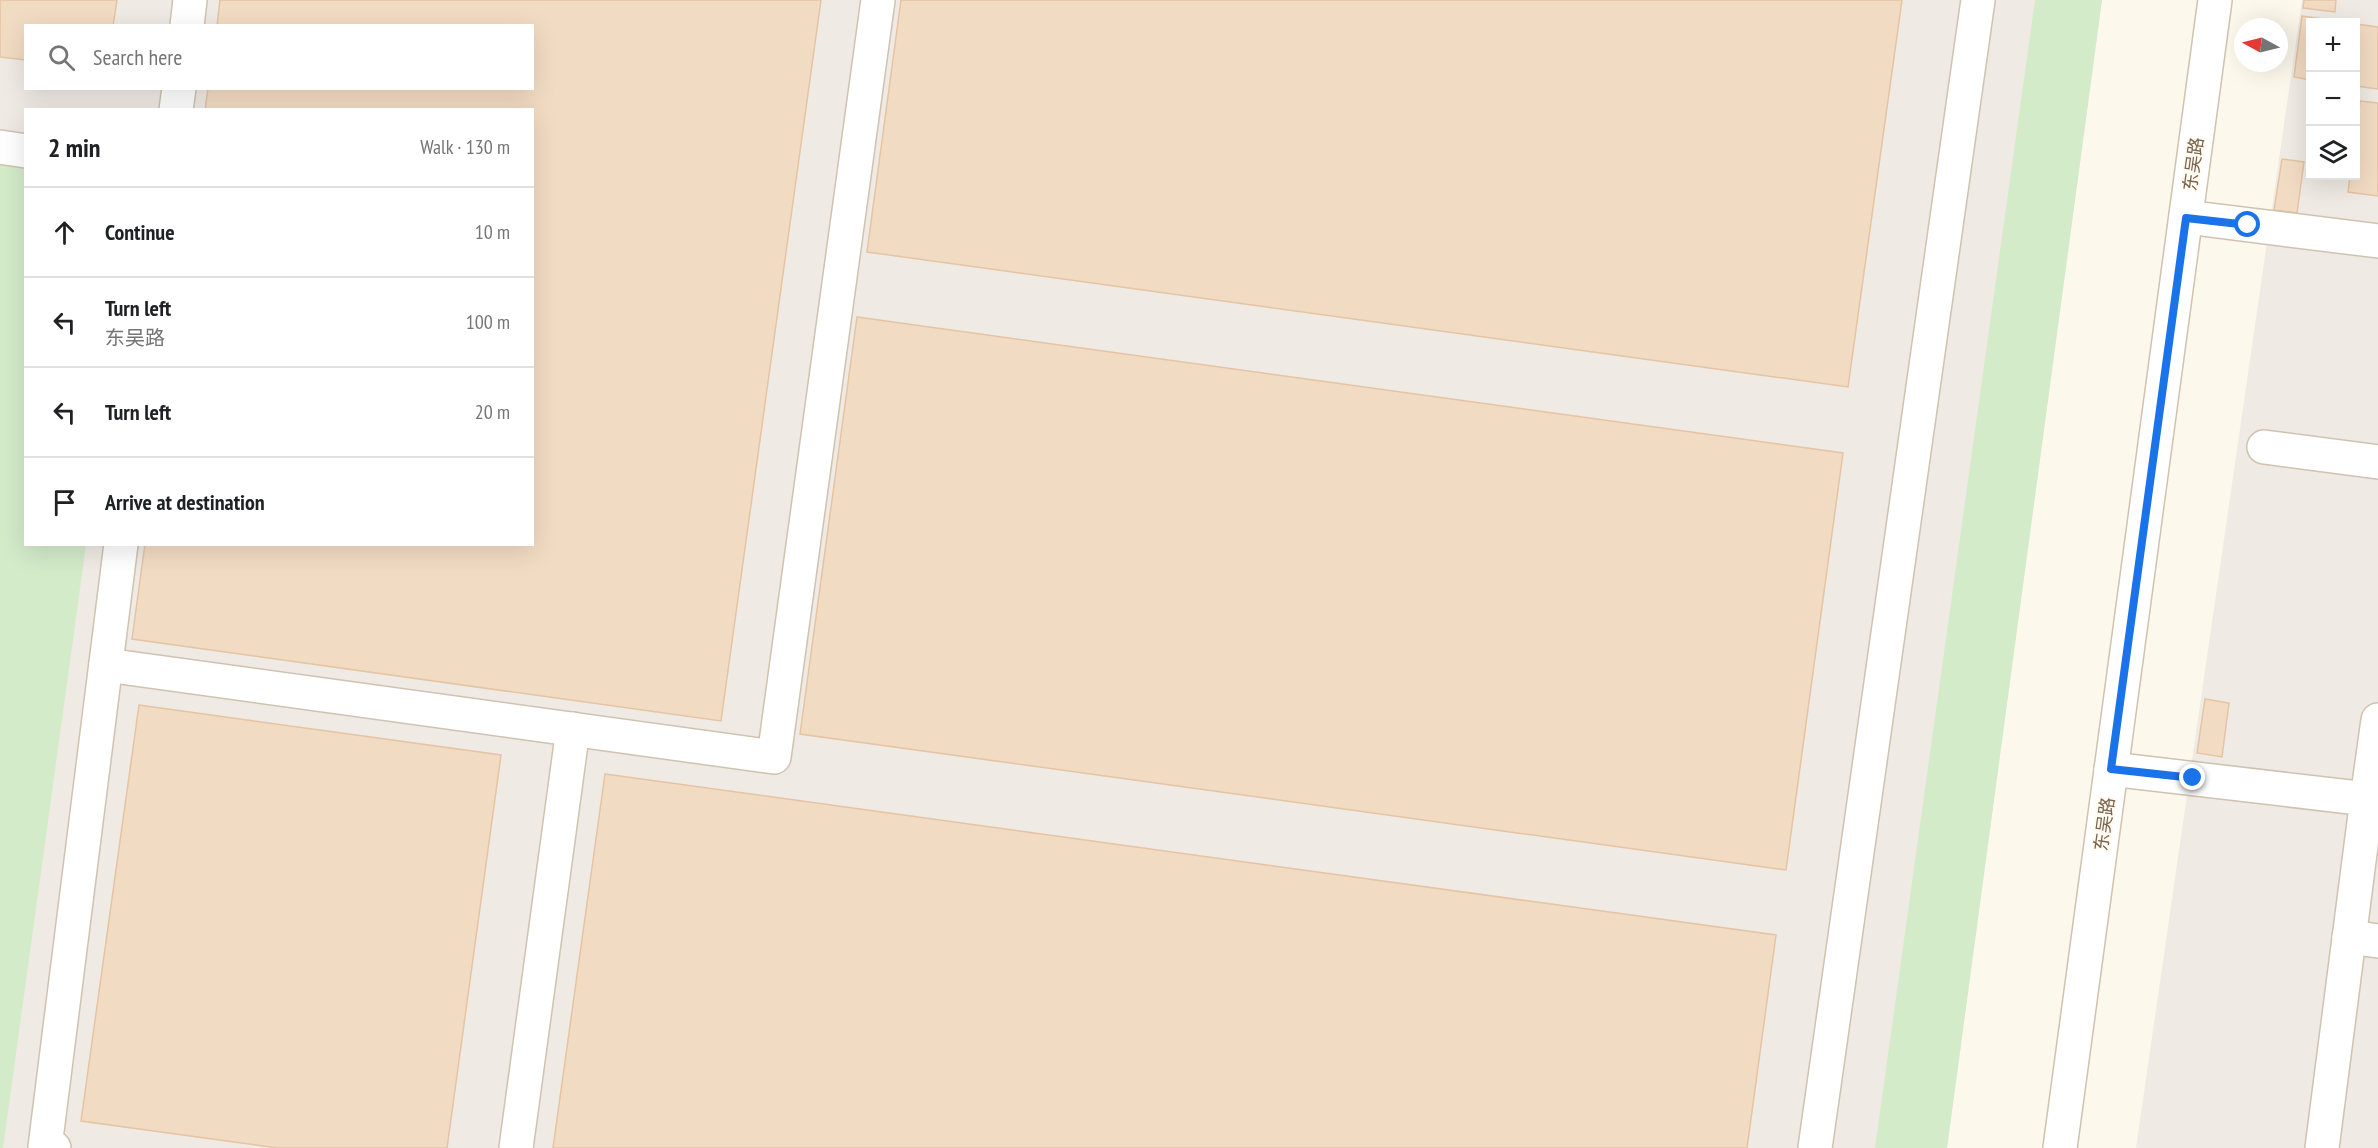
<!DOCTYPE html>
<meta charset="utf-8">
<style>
:root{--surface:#fff;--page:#f2f2f2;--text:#202124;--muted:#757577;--line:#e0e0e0}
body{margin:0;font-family:"PT Sans Narrow","Noto Sans SC",sans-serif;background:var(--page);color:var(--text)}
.controls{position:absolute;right:18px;top:18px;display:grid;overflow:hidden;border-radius:0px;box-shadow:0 6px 24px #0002}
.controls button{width:54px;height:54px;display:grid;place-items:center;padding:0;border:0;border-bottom:2px solid var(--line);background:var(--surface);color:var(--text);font:30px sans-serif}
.compass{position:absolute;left:2234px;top:18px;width:54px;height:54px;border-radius:50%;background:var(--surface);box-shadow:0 6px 24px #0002;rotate:277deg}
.stop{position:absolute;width:18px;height:18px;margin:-14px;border:4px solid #1a73e8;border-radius:50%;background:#fff}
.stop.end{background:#1a73e8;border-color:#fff;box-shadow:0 2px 6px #0008}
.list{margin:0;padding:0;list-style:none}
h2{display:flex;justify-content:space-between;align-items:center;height:78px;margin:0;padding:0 24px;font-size:26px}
h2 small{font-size:20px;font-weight:400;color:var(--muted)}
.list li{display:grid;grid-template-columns:39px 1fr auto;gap:18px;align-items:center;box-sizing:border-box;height:90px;padding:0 24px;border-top:2px solid var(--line)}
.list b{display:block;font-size:22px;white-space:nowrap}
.list p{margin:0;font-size:20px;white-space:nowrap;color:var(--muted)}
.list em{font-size:20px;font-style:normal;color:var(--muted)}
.icon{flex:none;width:33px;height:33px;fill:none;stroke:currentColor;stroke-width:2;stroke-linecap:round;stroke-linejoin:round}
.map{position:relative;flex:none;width:2378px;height:1148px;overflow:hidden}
.search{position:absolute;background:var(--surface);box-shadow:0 6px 24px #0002;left:24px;top:24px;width:510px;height:66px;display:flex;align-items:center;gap:15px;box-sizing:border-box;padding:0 21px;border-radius:0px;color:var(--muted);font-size:22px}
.panel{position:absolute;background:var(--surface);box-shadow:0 6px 24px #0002;left:24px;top:108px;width:510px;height:438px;border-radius:0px}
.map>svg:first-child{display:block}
</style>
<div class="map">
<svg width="2378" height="1148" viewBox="0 0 2378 1148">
<rect width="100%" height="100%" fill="#fdf8ec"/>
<!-- industrial -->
<g fill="#efeae4" fill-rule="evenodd">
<path d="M0,0H2102L1947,1148H0ZM26,26H532V88H26ZM26,110H532V544H26Z"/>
<path d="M2302,0H2378V1148H2136ZM2310,22H2356V176H2310Z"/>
</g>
<!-- green -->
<g fill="#d3ebc9">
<path d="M2035,0H2102L1947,1148H1875Z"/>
<path d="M0,158L25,162L26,544L86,545L3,1148H0Z"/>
</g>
<!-- building -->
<g fill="#f2dbc3" stroke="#e5c4a3" stroke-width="1.5">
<path d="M0,0H117L113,26H26V60L0,57Z"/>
<path d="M220,0H821L721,721L132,639L145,544H532V110H205L208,88H532V26H217Z"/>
<path d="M901,0H1902L1848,387L867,252Z"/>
<path d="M2304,0H2336L2335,12L2303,8Z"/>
<path d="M2302,16L2346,22H2310V80L2294,77Z"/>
<path d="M2356,24L2378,27V89L2356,86Z"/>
<path d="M2360,101L2378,103V196L2348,192L2350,176H2356V134Z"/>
<path d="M2282,159L2304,162L2297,213L2274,210Z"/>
<path d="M857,317L1843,453L1786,870L800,734Z"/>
<path d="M2205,699L2229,703L2222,757L2197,753Z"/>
<path d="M139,705L501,755L447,1148H277L81,1121Z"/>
<path d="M605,774L1776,935L1747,1148H553Z"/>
</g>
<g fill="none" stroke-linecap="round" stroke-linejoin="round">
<defs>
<g id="minor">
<path d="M187,26L190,0"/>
<path d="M176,110L179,88"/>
<path d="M0,147L26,151"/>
<path d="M2186,217L2378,241"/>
<path d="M2264,447L2378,462"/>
<path d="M106,665L774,757L878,0"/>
<path d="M2111,769L2367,799L2322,1148"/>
<path d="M2367,799L2378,720"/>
<path d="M2349,937L2378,941"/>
<path d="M54,1148L45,1147L121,544"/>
<path d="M516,1148L573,729"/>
<path d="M1815,1148L1978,0"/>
<path d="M2060,1148L2215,0"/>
</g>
</defs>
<!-- minor casing -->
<use href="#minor" stroke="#d0c2b0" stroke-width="36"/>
<!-- minor -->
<use href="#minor" stroke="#fff" stroke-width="33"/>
</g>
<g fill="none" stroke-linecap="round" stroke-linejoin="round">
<!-- route -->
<path stroke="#1a73e8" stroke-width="8" d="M2193,778L2111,769L2186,218L2248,225"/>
</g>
<g text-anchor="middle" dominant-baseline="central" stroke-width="4.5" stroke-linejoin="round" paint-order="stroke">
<!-- street labels -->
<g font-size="18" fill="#79624d" stroke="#fffbf2">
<text transform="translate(2193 164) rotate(-82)">东吴路</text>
<text transform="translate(2104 824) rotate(-82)">东吴路</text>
</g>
</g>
</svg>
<div class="controls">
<button>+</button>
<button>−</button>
<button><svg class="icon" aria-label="layers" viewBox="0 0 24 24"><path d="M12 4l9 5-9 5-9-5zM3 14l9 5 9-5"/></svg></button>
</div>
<svg class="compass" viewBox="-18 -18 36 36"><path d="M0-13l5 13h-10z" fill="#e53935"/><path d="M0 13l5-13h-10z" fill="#757577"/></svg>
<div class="stop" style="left:2248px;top:225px"></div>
<div class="stop end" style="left:2193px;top:778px"></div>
<div class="search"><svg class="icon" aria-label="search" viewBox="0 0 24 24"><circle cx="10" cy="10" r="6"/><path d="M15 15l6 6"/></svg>Search here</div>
<section class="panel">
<h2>2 min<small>Walk · 130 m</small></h2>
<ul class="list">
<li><svg class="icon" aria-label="ahead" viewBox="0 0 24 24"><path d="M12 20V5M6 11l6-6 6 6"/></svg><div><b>Continue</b></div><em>10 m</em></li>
<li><svg class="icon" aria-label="left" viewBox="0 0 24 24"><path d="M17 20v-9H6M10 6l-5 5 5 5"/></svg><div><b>Turn left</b><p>东吴路</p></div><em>100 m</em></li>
<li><svg class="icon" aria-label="left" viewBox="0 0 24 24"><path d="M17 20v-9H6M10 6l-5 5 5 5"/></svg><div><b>Turn left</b></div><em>20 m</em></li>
<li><svg class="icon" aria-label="arrive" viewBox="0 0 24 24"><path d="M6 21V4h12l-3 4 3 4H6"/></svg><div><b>Arrive at destination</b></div></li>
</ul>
</section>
</div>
